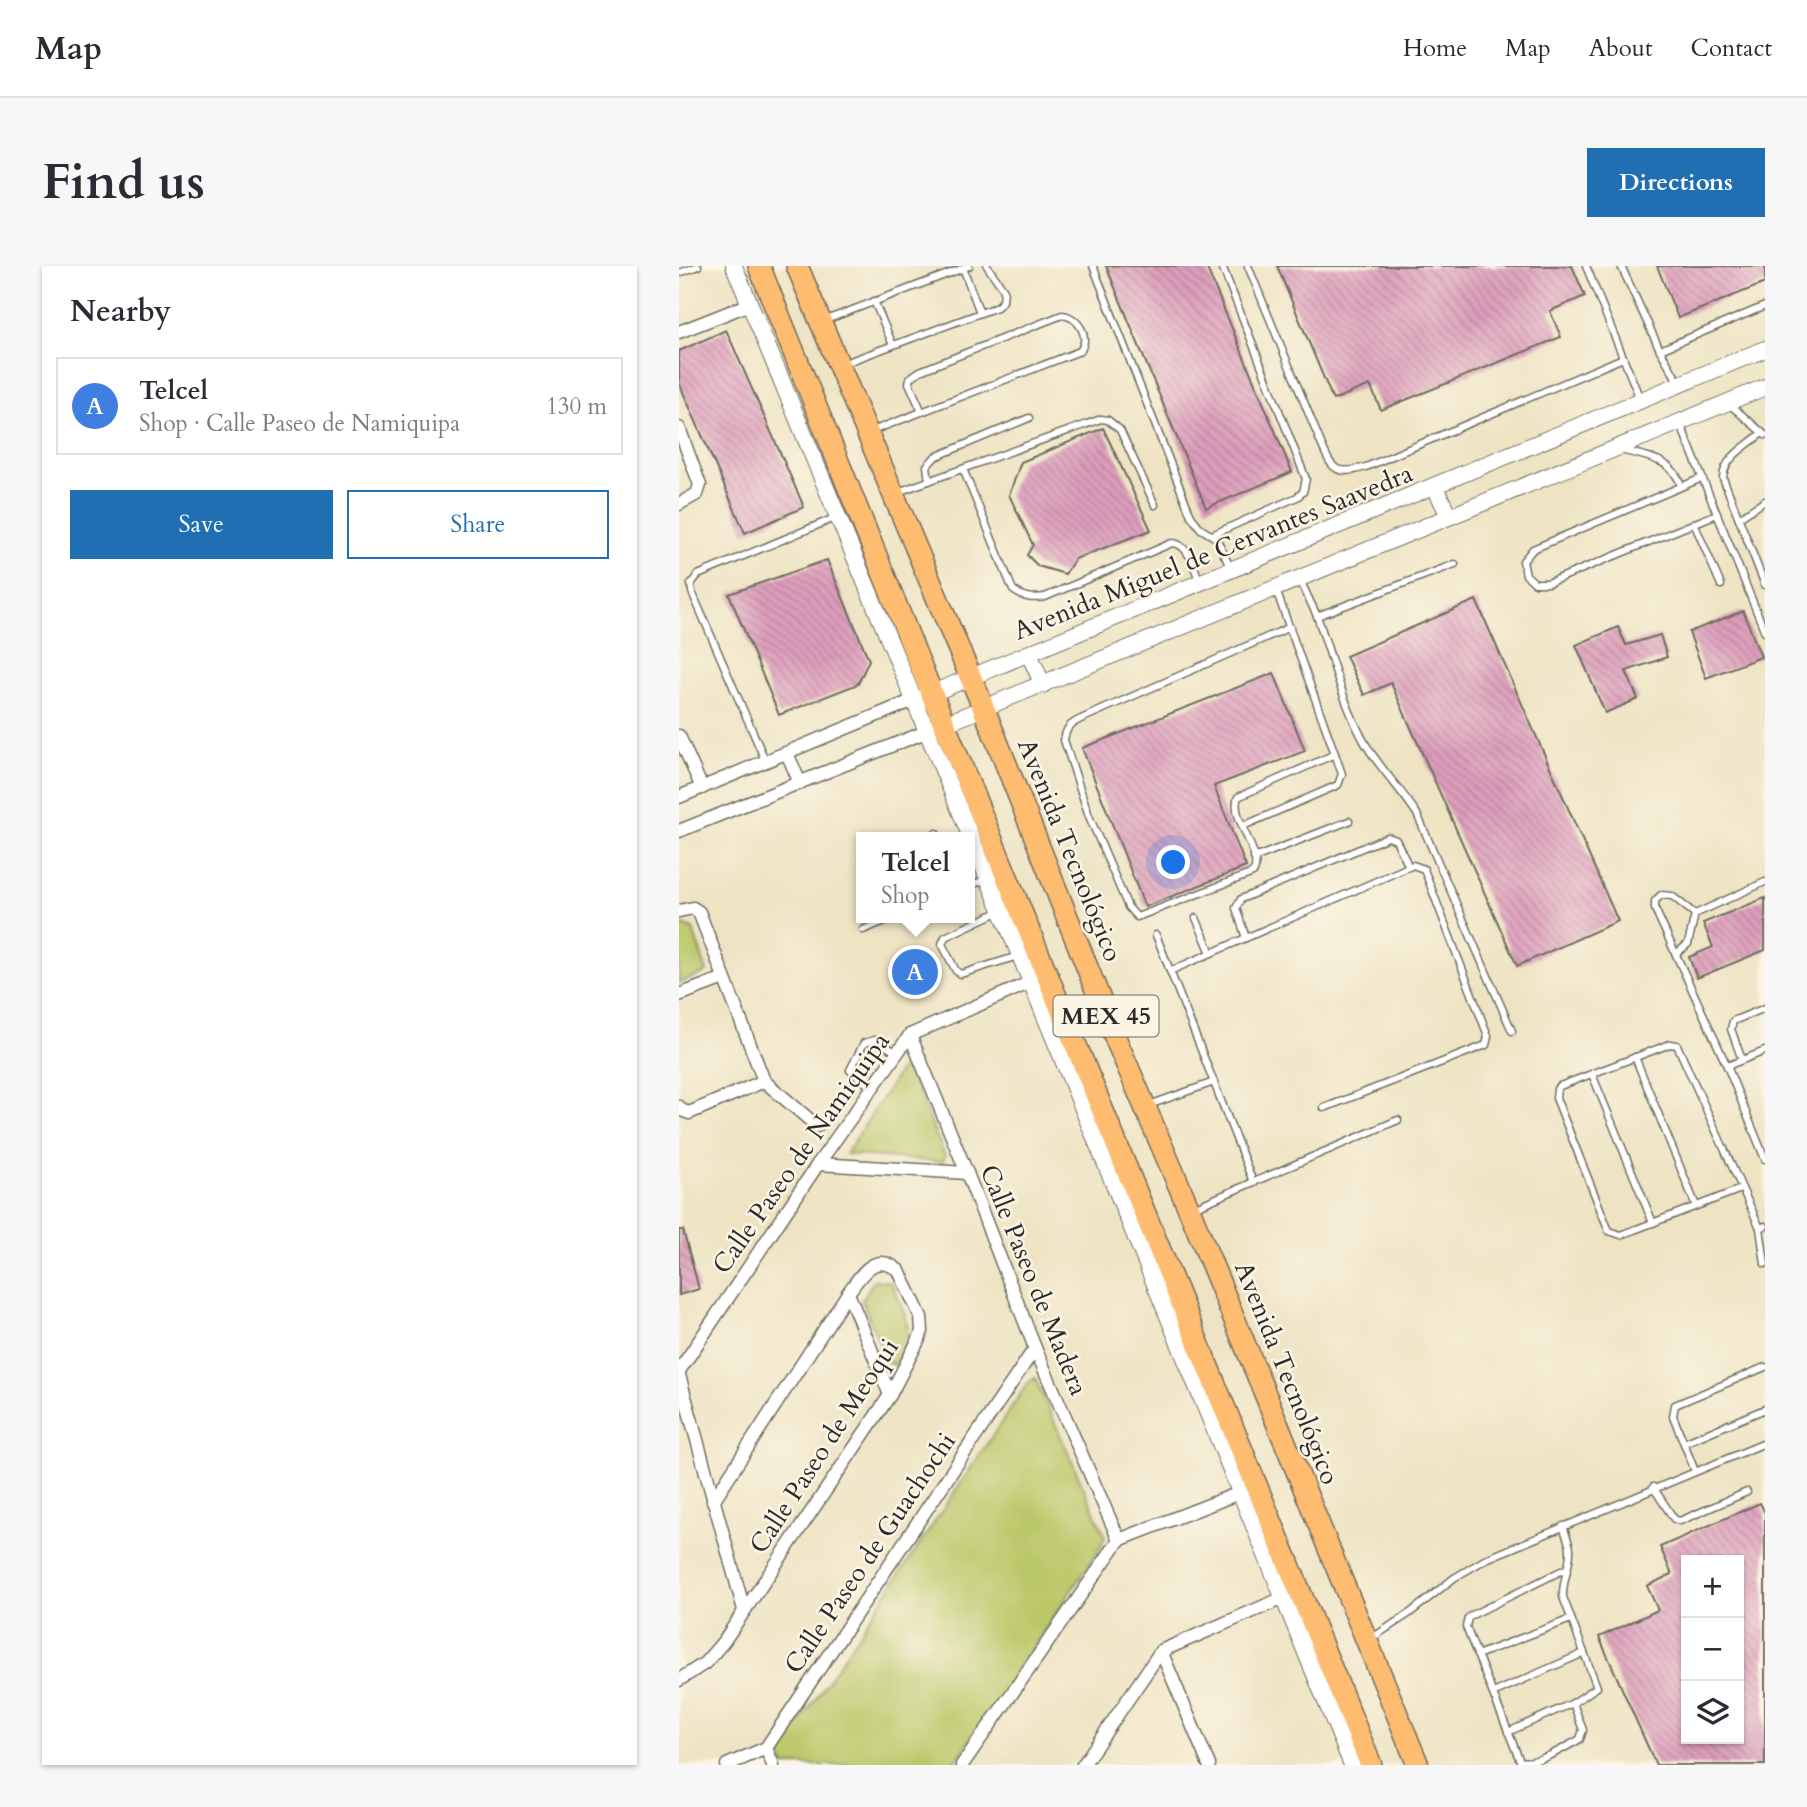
<!DOCTYPE html>
<meta charset="utf-8">
<style>
:root{--surface:#fff;--page:#f7f7f7;--text:#2b2b33;--muted:#7c7c81;--line:#e1e1e2;--accent:#1f6fb2}
body{margin:0;font-family:Cardo,serif;background:var(--page);color:var(--text)}
.controls{position:absolute;right:21px;bottom:21px;display:grid;overflow:hidden;border-radius:0px;box-shadow:0 2px 5px #0004}
.controls button{width:63px;height:63px;display:grid;place-items:center;padding:0;border:0;border-bottom:2px solid var(--line);background:var(--surface);color:var(--text);font:35px sans-serif}
.you{position:absolute;left:495px;top:597px;width:24px;height:24px;margin:-18px;border:5px solid #fff;border-radius:50%;background:#1a73e8;box-shadow:0 0 0 10px #1a73e833}
.badge{display:grid;place-items:center;width:46px;height:46px;border-radius:50%;background:var(--accent);color:#fff;font-size:23px;font-weight:700}
.pin{position:absolute;translate:-50% -50%;border:4px solid #fff;box-shadow:0 2px 7px #0006}
.popup{position:absolute;left:177px;top:566px;width:119px;height:91px;box-sizing:border-box;display:grid;place-content:center;border-radius:0px;background:var(--surface);filter:drop-shadow(0 2px 5px #0005);font-size:23px;white-space:nowrap;color:var(--muted)}
.popup b{font-size:26px;color:var(--text)}
.popup::after{content:'';position:absolute;left:50%;top:100%;margin-left:-14px;border:14px solid transparent;border-top-color:var(--surface)}
.list{margin:0;padding:0;list-style:none}
h2{display:flex;justify-content:space-between;align-items:center;height:91px;margin:0;padding:0 28px;font-size:30px}
h2 small{font-size:23px;font-weight:400;color:var(--muted)}
.list li{display:grid;grid-template-columns:46px 1fr auto;gap:21px;align-items:center;box-sizing:border-box;height:98px;margin:0 14px 14px;padding:0 14px;border:2px solid var(--line);border-radius:0px}
.list b{display:block;font-size:26px;white-space:nowrap}
.list p{margin:0;font-size:23px;white-space:nowrap;color:var(--muted)}
.list em{font-size:23px;font-style:normal;color:var(--muted)}
.actions{display:flex;gap:14px;padding:21px 28px}
.actions a{flex:1;padding:16px 0;border:2px solid var(--accent);border-radius:0px;text-align:center;font-size:24px;color:var(--accent)}
.actions .main{background:var(--accent);color:#fff}
.icon{flex:none;width:38px;height:38px;fill:none;stroke:currentColor;stroke-width:2;stroke-linecap:round;stroke-linejoin:round}
.map{position:relative;flex:none;width:1086px;height:1499px;overflow:hidden;border-radius:0px}
header{display:flex;align-items:center;gap:42px;box-sizing:border-box;height:98px;padding:0 35px;background:var(--surface);border-bottom:2px solid var(--line)}
header strong{font-size:33px}
nav{display:flex;gap:38px;margin-inline-start:auto;font-size:24px}
.intro{display:flex;align-items:center;justify-content:space-between;box-sizing:border-box;height:168px;padding:0 42px}
h1{margin:0;font-size:49px}
.button{padding:18px 32px;border-radius:0px;background:var(--accent);color:#fff;font-size:24px;font-weight:700}
main{display:flex;gap:42px;padding:0 42px}
aside{flex:1;background:var(--surface);border-radius:0px;box-shadow:0 2px 5px #0004}
.map>svg:first-child{display:block}
</style>
<header>
<strong>Map</strong>
<nav><a>Home</a><a>Map</a><a>About</a><a>Contact</a></nav>
</header>
<div class="intro"><h1>Find us</h1><a class="button">Directions</a></div>
<main>
<aside>
<h2>Nearby<small></small></h2>
<ul class="list">
<li><span class="badge" style="background:#3f7fe0">A</span><div><b>Telcel</b><p>Shop · Calle Paseo de Namiquipa</p></div><em>130 m</em></li>
</ul>
<div class="actions"><a class="main">Save</a><a>Share</a></div>
</aside>
<div class="map">
<svg width="1086" height="1499" viewBox="0 0 1086 1499">
<defs>
<pattern id="building-back-hatch" width="6" height="6" patternUnits="userSpaceOnUse" patternTransform="scale(1.75)"><rect width="6" height="6" fill="#dd9dbb"/><path d="M-1 5l2 2M0 0l6 6M5-1l2 2" fill="none" stroke="#b38098"/></pattern>
</defs>
<rect width="100%" height="100%" fill="#fcf5e5"/>
<filter id="ink" filterUnits="userSpaceOnUse"><feTurbulence type="fractalNoise" baseFrequency=".0143" numOctaves="2"/><feDisplacementMap in="SourceGraphic" scale="14" xChannelSelector="R" yChannelSelector="G"/><feConvolveMatrix kernelMatrix="1 2 1 2 8 2 1 2 1" color-interpolation-filters="sRGB"/></filter>
<filter id="wash" filterUnits="userSpaceOnUse"><feTurbulence type="fractalNoise" baseFrequency=".00686" numOctaves="4" result="noise"/><feDisplacementMap in="SourceGraphic" scale="28" xChannelSelector="R" yChannelSelector="G"/><feGaussianBlur stdDeviation="1.57" result="paint"/><feColorMatrix in="noise" values="0 0 0 0 0 0 0 0 0 0 0 0 0 0 0 0 0 1.4 0 .05"/><feComposite in="paint" operator="in"/></filter>
<g filter="url(#wash)">
<rect width="100%" height="100%" fill="#eee4c4"/>
<!-- park -->
<g fill="#bbc869" stroke="#737a4a" stroke-width="2">
<path d="M4,659L14,663L28,706L0,717V660Z"/>
<path d="M224,800H228L266,890L264,896L167,888Z"/>
<path d="M195,1014L212,1016C225,1047 241,1069 215,1099L208,1096L183,1034Z"/>
<path d="M356,1112L426,1270L423,1279L274,1499H105L102,1491L105,1480L349,1117Z"/>
</g>
<g id="blocks">
<!-- building -->
<g fill="url(#building-back-hatch)" fill-rule="evenodd">
<path d="M427,0H527L613,206L527,242Z"/>
<path d="M598,0H893L906,30L871,45L882,71L702,144L691,119L654,134Z"/>
<path d="M978,0H1086V17L999,52Z"/>
<path d="M47,64L125,241L66,267L0,117V85Z"/>
<path d="M424,162L472,264L396,293L386,308L359,300L348,289L354,279L330,229L342,196Z"/>
<path d="M148,294L190,394L179,418L100,449L50,328Z"/>
<path d="M797,334L939,655L838,700L712,417L685,429L667,390Z"/>
<path d="M1064,345L1082,391L1027,412L1010,366Z"/>
<path d="M939,361L947,379L981,369L988,391L947,405L959,433L926,447L897,379Z"/>
<path d="M595,407L626,485L535,520L567,601L466,641L403,482Z"/>
<path d="M1086,632V684L1018,712L1010,691L1034,681L1024,657Z"/>
<path d="M0,964H4L20,1023L0,1029Z"/>
<path d="M1081,1237L1086,1247V1499H977L920,1371L979,1344L968,1320L993,1308L981,1281ZM1007,1294H1060V1473H1007Z"/>
</g>
</g>
</g>
<g filter="url(#ink)">
<use href="#blocks" fill-opacity="0" stroke="#6f6c61" stroke-width="2"/>
<g fill="none" stroke-linecap="round" stroke-linejoin="round">
<defs>
<g id="service">
<path d="M414,0L512,250L522,263L537,272L552,303"/>
<path d="M569,0L641,175C653,203 655,210 687,201L944,92"/>
<path d="M907,0L961,133"/>
<path d="M942,0L981,84L1000,117"/>
<path d="M284,2L301,47"/>
<path d="M0,7L19,0"/>
<path d="M195,35L214,79"/>
<path d="M144,55L290,0"/>
<path d="M981,84L1086,40"/>
<path d="M163,98L318,41L324,35L325,24L308,0"/>
<path d="M1049,137L1086,169"/>
<path d="M1001,157L1086,366"/>
<path d="M193,165L401,85C412,71 399,50 383,49L241,105L231,112L230,117L243,146"/>
<path d="M1083,167C1068,180 1045,191 1044,212L1086,319"/>
<path d="M942,184C967,191 994,192 1002,220"/>
<path d="M284,203L334,324C345,332 353,333 366,331L493,277C510,277 515,303 521,316"/>
<path d="M1023,212L854,283L844,295L847,309L856,317H869L1038,248"/>
<path d="M250,215L248,200L256,191L350,152"/>
<path d="M216,227L422,153L429,154L441,164L476,239"/>
<path d="M1060,252L1086,235"/>
<path d="M1015,257L1042,319"/>
<path d="M533,269L618,231L624,226L627,213L543,0"/>
<path d="M621,314L638,350L776,298"/>
<path d="M597,324L656,488L559,531C550,553 586,588 574,607L458,651L449,641L410,550L385,474C387,462 391,458 402,453L611,361"/>
<path d="M638,350C653,392 664,438 686,477C701,503 722,523 738,548L833,765"/>
<path d="M86,494L13,326L12,318L19,309L158,251"/>
<path d="M564,560L659,519L663,508L656,488"/>
<path d="M257,567L258,571"/>
<path d="M575,592L670,555"/>
<path d="M290,620L308,613"/>
<path d="M321,645L266,671L263,678L277,705L282,708L339,690"/>
<path d="M1016,648L993,630L982,629L976,635V643L1048,800L1086,893"/>
<path d="M1016,648L1086,616"/>
<path d="M517,652L532,687"/>
<path d="M184,664L213,652"/>
<path d="M477,669L574,916"/>
<path d="M567,672L557,642L562,633L709,571L717,574L730,601"/>
<path d="M998,687L1009,678L1016,648"/>
<path d="M491,705L734,599L745,603L809,770L807,779L645,842"/>
<path d="M956,791L1017,940"/>
<path d="M1063,794L1052,763L1054,755L1086,742"/>
<path d="M1048,800L1086,785"/>
<path d="M913,808L974,957"/>
<path d="M193,822L171,804L185,777L196,774L219,787"/>
<path d="M470,839L535,816"/>
<path d="M1062,923L942,969L930,965L877,832L878,823L881,820L991,778L998,779L1081,962"/>
<path d="M512,943L719,854"/>
<path d="M1086,998L1081,962L1086,960"/>
<path d="M1005,1177L1086,1143"/>
<path d="M1016,1205L994,1150L996,1139L1086,1101"/>
<path d="M974,1221L995,1253L1001,1255L1068,1226"/>
<path d="M884,1260C886,1267 890,1275 891,1283C892,1299 883,1314 884,1331L918,1421L894,1437L904,1464L901,1473C885,1482 859,1499 841,1495L787,1361L789,1352L793,1349L888,1302"/>
<path d="M690,1374L731,1347L775,1312L807,1293L1086,1177"/>
<path d="M798,1389L892,1353"/>
<path d="M814,1427L905,1387"/>
<path d="M829,1466L894,1437"/>
</g>
<g id="minor">
<path d="M0,66L71,38"/>
<path d="M0,162L21,219L18,228L0,238"/>
<path d="M0,470L23,522"/>
<path d="M108,487L121,517"/>
<path d="M0,531L235,434"/>
<path d="M0,565L249,465"/>
<path d="M0,645L14,642L20,646L85,815L138,860"/>
<path d="M0,729L45,712"/>
<path d="M231,769L288,907L356,1082L440,1274"/>
<path d="M0,841L2,844L10,847L85,815"/>
<path d="M139,898L288,907"/>
<path d="M169,1027L211,1129"/>
<path d="M0,1105L139,898L231,769L352,716"/>
<path d="M0,1109L65,1344"/>
<path d="M482,1385L530,1499"/>
<path d="M0,1414L26,1397L45,1375L211,1129L240,1073L243,1065L242,1051L220,1005C196,984 182,1009 169,1027L34,1235"/>
<path d="M87,1482L94,1499"/>
<path d="M48,1499L87,1482L356,1082"/>
<path d="M283,1499L440,1274L568,1224"/>
<path d="M404,1499L482,1385L611,1329"/>
</g>
<g id="tertiary">
<path d="M55,0L352,716L673,1499"/>
<path d="M756,221L770,250"/>
<path d="M350,388L364,419"/>
<path d="M244,431L1086,83"/>
<path d="M256,462L1086,121"/>
</g>
<g id="primary">
<path d="M80,0L253,428L692,1499"/>
<path d="M118,0L305,443L438,776L510,943L739,1499"/>
</g>
</defs>
<!-- service casing -->
<use href="#service" stroke="#6f6c61" stroke-width="9"/>
<!-- minor casing -->
<use href="#minor" stroke="#6f6c61" stroke-width="15"/>
<!-- tertiary casing -->
<use href="#tertiary" stroke="#6f6c61" stroke-width="18"/>
<!-- primary casing -->
<use href="#primary" stroke="#6f6c61" stroke-width="24"/>
<!-- service -->
<use href="#service" stroke="#fff" stroke-width="6"/>
<!-- minor -->
<use href="#minor" stroke="#fff" stroke-width="12"/>
<!-- tertiary -->
<use href="#tertiary" stroke="#fff" stroke-width="16"/>
<!-- primary -->
<use href="#primary" stroke="#fdbc70" stroke-width="21"/>
</g>
</g>
<g text-anchor="middle" dominant-baseline="central" stroke-width="5" stroke-linejoin="round" paint-order="stroke">
<!-- shield labels -->
<rect fill="#fcf5e5" stroke="#6a6863" stroke-width="2" x="374.5" y="729.5" width="105" height="41" rx="5"/>
<g font-size="24" font-weight="bold" fill="#2b2b2b">
<text x="427" y="750">MEX 45</text>
</g>
<!-- street labels -->
<g font-size="26" fill="#2b2b2b" stroke="#fcf5e5">
<text transform="translate(534 286) rotate(-22)">Avenida Miguel de Cervantes Saavedra</text>
<text transform="translate(391 584) rotate(68)">Avenida Tecnológico</text>
<text transform="translate(122 887) rotate(-55)">Calle Paseo de Namiquipa</text>
<text transform="translate(355 1014) rotate(68)">Calle Paseo de Madera</text>
<text transform="translate(608 1107) rotate(68)">Avenida Tecnológico</text>
<text transform="translate(145 1180) rotate(-57)">Calle Paseo de Meoqui</text>
<text transform="translate(191 1287) rotate(-56)">Calle Paseo de Guachochi</text>
</g>
</g>
</svg>
<div class="controls">
<button>+</button>
<button>−</button>
<button><svg class="icon" aria-label="layers" viewBox="0 0 24 24"><path d="M12 4l9 5-9 5-9-5zM3 14l9 5 9-5"/></svg></button>
</div>
<div class="you"></div>
<div class="pin badge" style="left:236px;top:706px;background:#3f7fe0">A</div>
<div class="popup"><b>Telcel</b>Shop</div>
</div>
</main>
